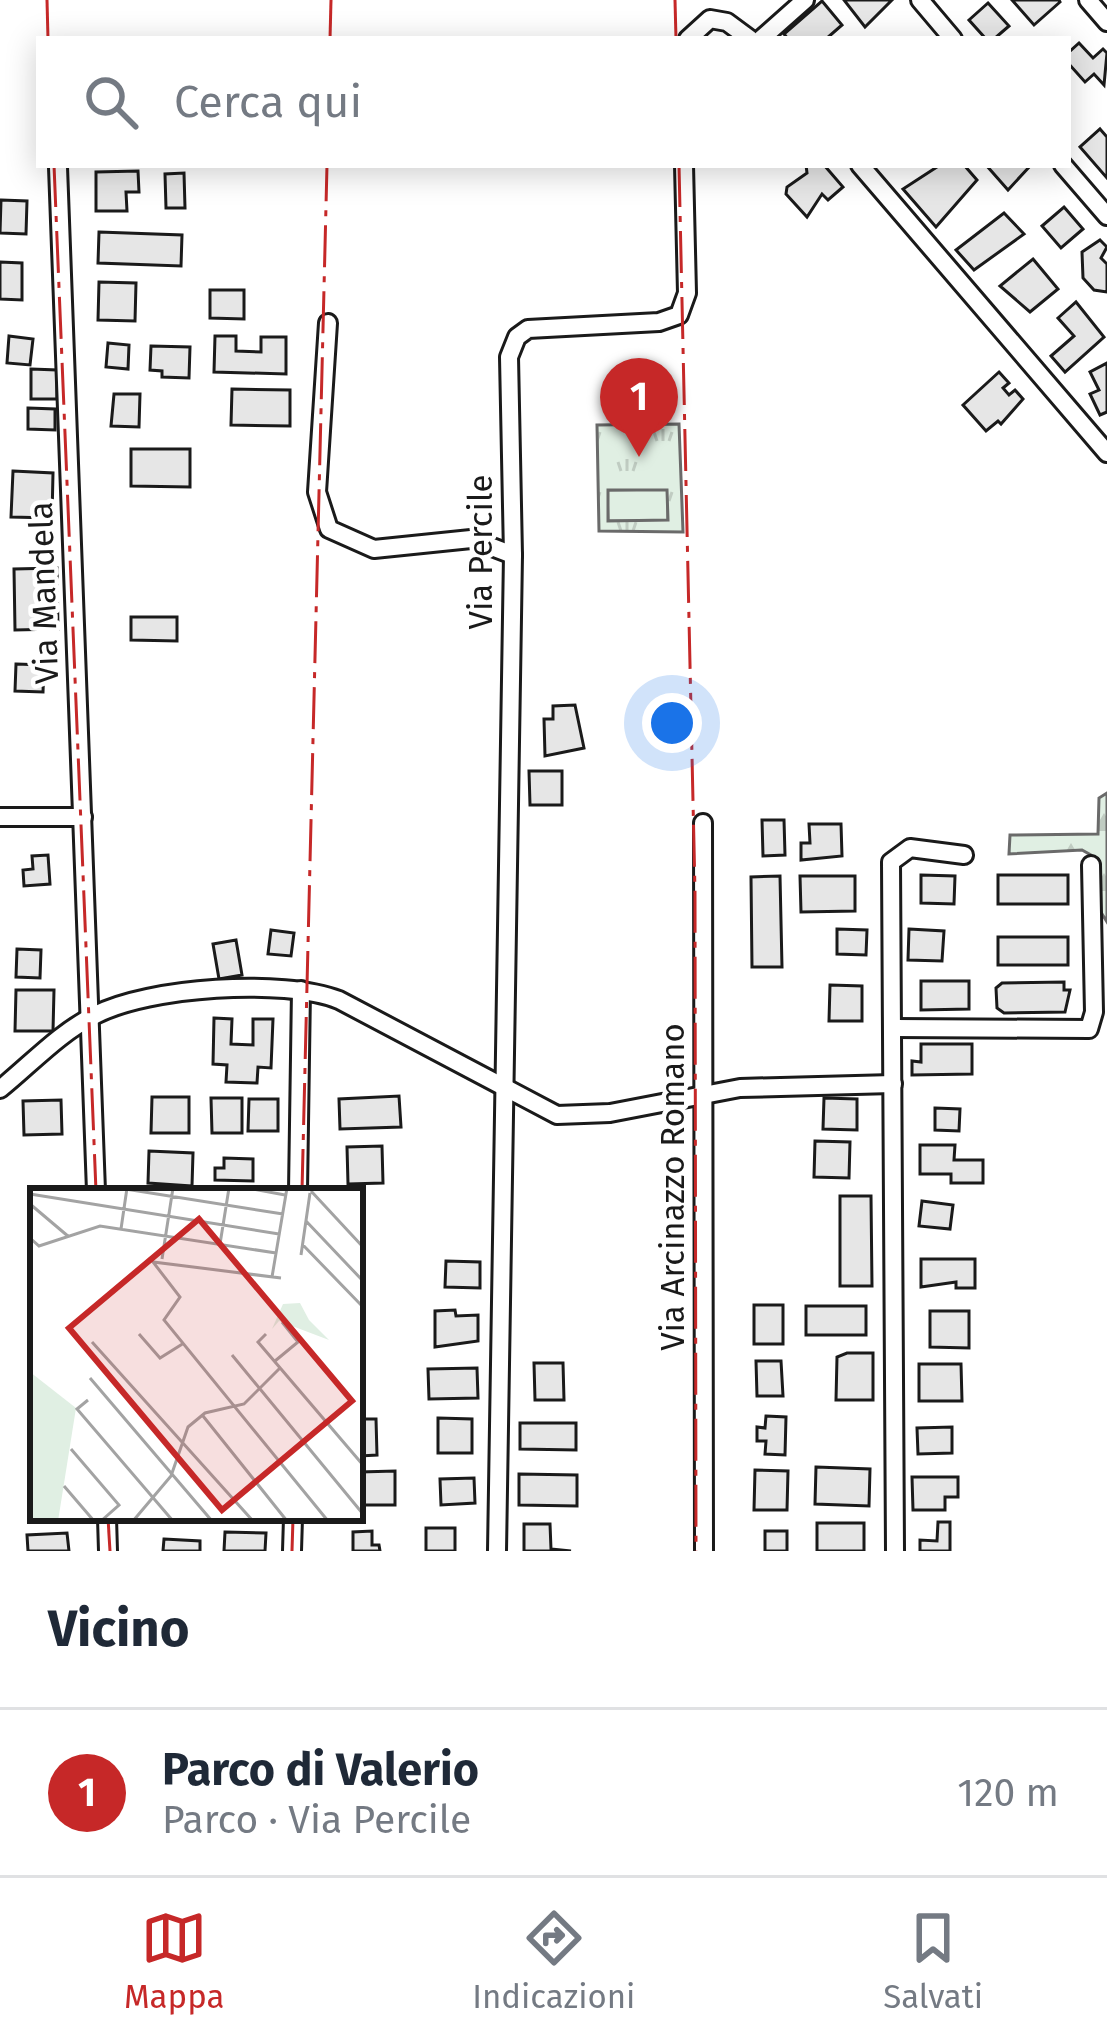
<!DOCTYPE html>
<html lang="it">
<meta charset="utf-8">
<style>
:root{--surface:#fff;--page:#f2f2f3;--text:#1f2937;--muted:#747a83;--line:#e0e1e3;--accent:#c62828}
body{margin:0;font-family:"Fira Sans",sans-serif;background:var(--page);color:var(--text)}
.you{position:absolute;left:672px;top:723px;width:42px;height:42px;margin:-30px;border:9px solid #fff;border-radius:50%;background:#1a73e8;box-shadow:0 0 0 18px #1a73e833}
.badge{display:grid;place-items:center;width:78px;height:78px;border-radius:50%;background:var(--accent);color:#fff;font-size:39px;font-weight:700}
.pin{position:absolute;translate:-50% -99px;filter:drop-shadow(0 3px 6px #0008)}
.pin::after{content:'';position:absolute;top:63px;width:42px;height:36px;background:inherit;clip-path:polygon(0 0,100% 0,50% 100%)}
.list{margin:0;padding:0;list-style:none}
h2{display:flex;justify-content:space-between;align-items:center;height:156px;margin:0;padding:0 48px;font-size:51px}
h2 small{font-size:39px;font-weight:400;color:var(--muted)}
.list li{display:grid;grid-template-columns:78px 1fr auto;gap:36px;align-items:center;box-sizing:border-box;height:168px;padding:0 48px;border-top:3px solid var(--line)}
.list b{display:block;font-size:45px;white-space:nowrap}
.list p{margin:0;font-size:39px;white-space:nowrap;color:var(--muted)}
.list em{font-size:39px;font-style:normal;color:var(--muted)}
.icon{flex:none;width:66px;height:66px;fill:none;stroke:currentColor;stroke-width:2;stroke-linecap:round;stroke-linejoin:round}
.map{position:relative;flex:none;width:1107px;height:1551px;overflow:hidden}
.search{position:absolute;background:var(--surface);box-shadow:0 6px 30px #0003;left:36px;right:36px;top:36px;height:132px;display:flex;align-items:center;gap:30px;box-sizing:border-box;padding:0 42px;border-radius:0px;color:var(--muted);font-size:45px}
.sheet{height:324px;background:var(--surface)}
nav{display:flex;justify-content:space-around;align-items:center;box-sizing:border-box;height:168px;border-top:3px solid var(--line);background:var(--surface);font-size:33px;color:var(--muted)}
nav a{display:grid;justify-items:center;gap:6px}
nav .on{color:var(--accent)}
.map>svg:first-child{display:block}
</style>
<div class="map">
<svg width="1107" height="1551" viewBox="0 0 1107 1551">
<defs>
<pattern id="forest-firs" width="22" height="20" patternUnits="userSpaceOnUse" patternTransform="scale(3)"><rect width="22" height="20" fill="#e0efe3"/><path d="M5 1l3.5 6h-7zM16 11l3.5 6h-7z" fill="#c0ccc2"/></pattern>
<pattern id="park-tufts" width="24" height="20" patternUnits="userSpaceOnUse" patternTransform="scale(3)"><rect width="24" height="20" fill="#e0efe3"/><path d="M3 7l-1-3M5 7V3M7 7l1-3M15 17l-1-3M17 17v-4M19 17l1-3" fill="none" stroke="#c0ccc2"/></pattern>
</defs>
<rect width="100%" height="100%" fill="#fff"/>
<!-- grass -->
<path fill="#e0efe3" stroke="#6a6a6a" stroke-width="3" d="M668,489V521H608L607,490Z"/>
<!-- forest -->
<path fill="url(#forest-firs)" stroke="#6a6a6a" stroke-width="3" d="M1107,793V922L1099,909L1098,859L1082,850L1009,854L1010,835L1098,834L1099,798Z"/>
<!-- park -->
<path fill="url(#park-tufts)" stroke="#6a6a6a" stroke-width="3" fill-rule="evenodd" d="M679,424L683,532L599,531L597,425ZM667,490L668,520L608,521V490Z"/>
<!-- building -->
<g fill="#e6e6e6" stroke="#1a1a1a" stroke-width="3">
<path d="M844,0H892L865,27Z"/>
<path d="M1012,0H1059L1060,2L1034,25Z"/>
<path d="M822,1L842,25L826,39H788L784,34Z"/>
<path d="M988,3L1009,26L994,39H986L969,20Z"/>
<path d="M1079,43L1093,58L1103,49L1107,53L1104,85L1094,74L1085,82L1068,63V53Z"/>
<path d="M1100,129L1107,137V178L1080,147Z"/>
<path d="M806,165H824L843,187L828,200L822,194L807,217L786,194L787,187L807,173Z"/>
<path d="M940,165H964L977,180L936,227L903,189Z"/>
<path d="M986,165H1031L1008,190Z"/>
<path d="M138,171L139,192H126L127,211H96V172Z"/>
<path d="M184,173L185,208H166L165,174Z"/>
<path d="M1,200L27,201L26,234L0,233Z"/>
<path d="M1064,207L1083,229L1061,248L1042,226Z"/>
<path d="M1004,213L1024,234L974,270L956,250Z"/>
<path d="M99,232L182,235L181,266L98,263Z"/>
<path d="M1100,240L1107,247L1101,258L1107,264V292L1094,290L1083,278L1082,252Z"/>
<path d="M1033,259L1058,289L1030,312L1000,286Z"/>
<path d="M0,262L22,263V300L0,299Z"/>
<path d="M99,282L136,283L135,321L98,320Z"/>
<path d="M210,290H244V319L210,318Z"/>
<path d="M1076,302L1104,337L1065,372L1051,356L1074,336L1058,318Z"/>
<path d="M9,336L33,339L30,365L7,363Z"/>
<path d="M215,336H236V351L261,352V337H286V374L214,372Z"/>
<path d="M108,343L129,345L128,369L106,367Z"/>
<path d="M151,346L190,347L189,378L162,377V371L150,370Z"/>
<path d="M1107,363V412L1100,415L1090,394L1099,390L1090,372Z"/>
<path d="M31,369L57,370V399H31Z"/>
<path d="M999,372L1009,383L1003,388L1009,395L1015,390L1023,399L1001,424L998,421L986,431L963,405Z"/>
<path d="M232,389L290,390V426L231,425Z"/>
<path d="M114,394H140L139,427L111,426Z"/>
<path d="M28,408L55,409V430L28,429Z"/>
<path d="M131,449H190V487L131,486Z"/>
<path d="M13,471L53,473L52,518L11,517Z"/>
<path d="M57,568L58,629L15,630L14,569Z"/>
<path d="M131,617H177V641L131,640Z"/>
<path d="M16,664L44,665L43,692L15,691Z"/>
<path d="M575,705L584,748L545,756L544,719H553V706Z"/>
<path d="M529,771H562V805H530Z"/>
<path d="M762,820H784L785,855L763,856Z"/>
<path d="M809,824H841L842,856L801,860V843H810Z"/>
<path d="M48,855L50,884L24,886L23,870L33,869L32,856Z"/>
<path d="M921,875L955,876L954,904L921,903Z"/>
<rect x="998" y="875" width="70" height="29"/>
<path d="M780,876L782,967H752L751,877Z"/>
<path d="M800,876H855V911L801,912Z"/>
<path d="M837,929L867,930L866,955L837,954Z"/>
<path d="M909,929L944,931L942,961L908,960Z"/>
<path d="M271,930L294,933L291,956L268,954Z"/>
<rect x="998" y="937" width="70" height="28"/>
<path d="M236,940L242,975L219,979L213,944Z"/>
<path d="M17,949L41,950L40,978L16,977Z"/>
<path d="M921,981H969V1009L921,1010Z"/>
<path d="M1064,982V990H1070L1065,1012L1004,1013L997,1008L996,988L1002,983Z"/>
<path d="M830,985L862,986V1021H829Z"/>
<path d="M16,990H54L53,1031H15Z"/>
<path d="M214,1018L232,1019L231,1044L253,1045V1019H273L271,1068L258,1067L257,1083L226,1082L227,1065L213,1064Z"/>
<path d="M921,1044H972V1074L912,1075V1061L921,1062Z"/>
<path d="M399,1096L401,1127L340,1129L339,1099Z"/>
<path d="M152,1097H189V1133H151Z"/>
<path d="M211,1098H242V1133H212Z"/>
<path d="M824,1098L857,1099V1130L823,1129Z"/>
<path d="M249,1099H278V1131H248Z"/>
<path d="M61,1100L62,1134L24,1135L23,1101Z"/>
<path d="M935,1108L960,1109L959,1131L935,1130Z"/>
<path d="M815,1141L850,1142L849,1178L814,1177Z"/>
<path d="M920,1145H955L954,1160H983V1183H951V1174H920Z"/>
<path d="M382,1146L383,1183L348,1184L347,1147Z"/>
<path d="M149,1151L193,1153L192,1186L148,1183Z"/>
<path d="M224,1158L253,1159V1181L215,1180V1168H224Z"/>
<path d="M840,1196H871L872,1286H840Z"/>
<path d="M922,1201L953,1205L950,1229L919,1226Z"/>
<path d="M921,1259H975V1288H956V1282L921,1287Z"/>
<path d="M446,1261L480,1262V1288L445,1287Z"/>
<rect x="754" y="1305" width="29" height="39"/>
<rect x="806" y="1306" width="60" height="29"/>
<path d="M455,1310L456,1316L478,1315V1341L435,1347V1311Z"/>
<path d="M930,1311H969V1348L930,1347Z"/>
<path d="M847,1353H873V1400H836L837,1357Z"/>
<path d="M756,1361H781L783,1396H757Z"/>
<path d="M534,1363H563L564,1400H535Z"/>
<path d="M919,1364H961L962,1401H919Z"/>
<path d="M477,1368L478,1398L429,1399L428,1369Z"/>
<path d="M766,1416L786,1417L785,1455L765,1454L766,1441H757V1427L765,1428Z"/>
<path d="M438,1418L472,1419V1453H438Z"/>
<path d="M360,1419H376L377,1455L360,1456Z"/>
<path d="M520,1423H576V1450L520,1449Z"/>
<path d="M952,1427V1453L918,1454L917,1428Z"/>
<path d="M816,1467L870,1469L869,1506L815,1504Z"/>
<path d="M755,1470L788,1471L787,1510H754Z"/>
<path d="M395,1471V1505H360V1472Z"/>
<path d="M519,1474L577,1475V1506L519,1505Z"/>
<path d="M912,1477H958V1497H945V1510H913Z"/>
<path d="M474,1478L475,1503L441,1505L440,1479Z"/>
<path d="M938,1522H950V1551H920V1540L937,1541Z"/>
<rect x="817" y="1523" width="47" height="28"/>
<path d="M524,1524H550L551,1549L571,1551H524Z"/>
<rect x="426" y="1528" width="29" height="23"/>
<path d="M372,1531V1545H379L380,1551H353V1532Z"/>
<rect x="765" y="1531" width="22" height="20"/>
<path d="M225,1532L266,1533L265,1551H224Z"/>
<path d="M67,1533L69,1551H28L27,1535Z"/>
<path d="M164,1539L200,1541V1551H163Z"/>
</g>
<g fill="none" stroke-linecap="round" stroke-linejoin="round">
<defs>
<g id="minor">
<path d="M920,0L953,39"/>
<path d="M1088,0L1107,22"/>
<path d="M688,39L710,19L727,22L750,39"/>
<path d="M761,39L805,0"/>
<path d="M860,165L1107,453"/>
<path d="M1063,165L1107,216"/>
<path d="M58,167L96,1191"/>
<path d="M328,323L317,492L329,529L374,549L471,539L513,555"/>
<path d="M0,817H83"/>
<path d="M703,823L704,1551"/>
<path d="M895,1028L1089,1029L1094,1012L1091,865"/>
<path d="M0,1089C31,1064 59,1033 95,1015C149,987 283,978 339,1000L557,1115L610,1113L740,1088L893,1084"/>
<path d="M298,1191L301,990"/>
<path d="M107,1518L108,1551"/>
<path d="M292,1551L293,1518"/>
<path d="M497,1551L513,555L509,357L517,337L528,329L659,322L679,315L687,293L684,165"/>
<path d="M895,1551L891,862L910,848L964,855"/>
</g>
</defs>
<!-- minor casing -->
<use href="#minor" stroke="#1a1a1a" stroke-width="22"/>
<!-- minor -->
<use href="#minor" stroke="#fff" stroke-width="16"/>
<!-- power -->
<g stroke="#c62828" stroke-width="3" stroke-dasharray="42 9 6 9" stroke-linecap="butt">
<path d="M47,0L48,39"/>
<path d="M675,0L676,39"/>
<path d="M330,39L331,0"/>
<path d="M54,165L96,1191"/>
<path d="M679,165L695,892L696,1551"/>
<path d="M302,1191L327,165"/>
<path d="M108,1518L110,1551"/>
<path d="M292,1551L293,1518"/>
</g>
</g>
<g text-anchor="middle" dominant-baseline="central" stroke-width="9" stroke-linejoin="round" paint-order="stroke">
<!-- street labels -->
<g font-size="33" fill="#1a1a1a" stroke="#fff">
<text transform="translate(481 552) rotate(-90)">Via Percile</text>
<text transform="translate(44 593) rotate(-92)">Via Mandela</text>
<text transform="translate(673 1187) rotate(-90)">Via Arcinazzo Romano</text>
</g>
</g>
<!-- overview -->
<g transform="translate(30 1188)">
<rect width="333" height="333" fill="#fff"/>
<path d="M0,184L46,220L28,333H0Z" fill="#e0efe3"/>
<path d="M270,115L279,132L299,152L249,133L242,141L253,116Z" fill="#e0efe3"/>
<path fill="none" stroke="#a3a3a3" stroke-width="3" d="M89,0L253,26M217,0L255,7M281,3L333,59M0,6L249,46M0,16L39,49M276,33L333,93M91,41L97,0M0,50L9,58L70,38L246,65M190,56L199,0M272,56L333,119M271,67L280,5M132,71L143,0M242,89L257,0M251,90L123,74L150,109L134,132L298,333M109,146L130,170L154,155M236,146L228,154L333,277M62,154L223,333M202,167L333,326M245,173L268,154L252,134M60,190L182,333M58,212L47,221L143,333M173,228L257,333M41,261L89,317L71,333M34,298L64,333M103,333L141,288L158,239L175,225L214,216L251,179"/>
<path fill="#c62828" fill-opacity="0.15" stroke="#c62828" stroke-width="6" d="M169,31L322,213L192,322L39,140Z"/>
<rect width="333" height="333" fill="none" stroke="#1a1a1a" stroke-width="6"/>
</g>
</svg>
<div class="you"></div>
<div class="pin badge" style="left:639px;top:457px">1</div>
<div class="search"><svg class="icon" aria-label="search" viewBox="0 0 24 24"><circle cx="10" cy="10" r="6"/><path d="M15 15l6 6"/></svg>Cerca qui</div>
</div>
<section class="sheet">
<h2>Vicino<small></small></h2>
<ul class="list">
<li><span class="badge">1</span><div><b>Parco di Valerio</b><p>Parco · Via Percile</p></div><em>120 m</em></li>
</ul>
</section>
<nav>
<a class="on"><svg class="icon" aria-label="map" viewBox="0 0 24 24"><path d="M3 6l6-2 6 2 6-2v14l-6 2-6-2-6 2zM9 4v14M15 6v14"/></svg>Mappa</a>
<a><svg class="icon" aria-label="directions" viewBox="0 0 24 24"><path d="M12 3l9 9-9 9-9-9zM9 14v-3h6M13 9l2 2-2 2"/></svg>Indicazioni</a>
<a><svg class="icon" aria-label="saved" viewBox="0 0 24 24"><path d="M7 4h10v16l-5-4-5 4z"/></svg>Salvati</a>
</nav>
